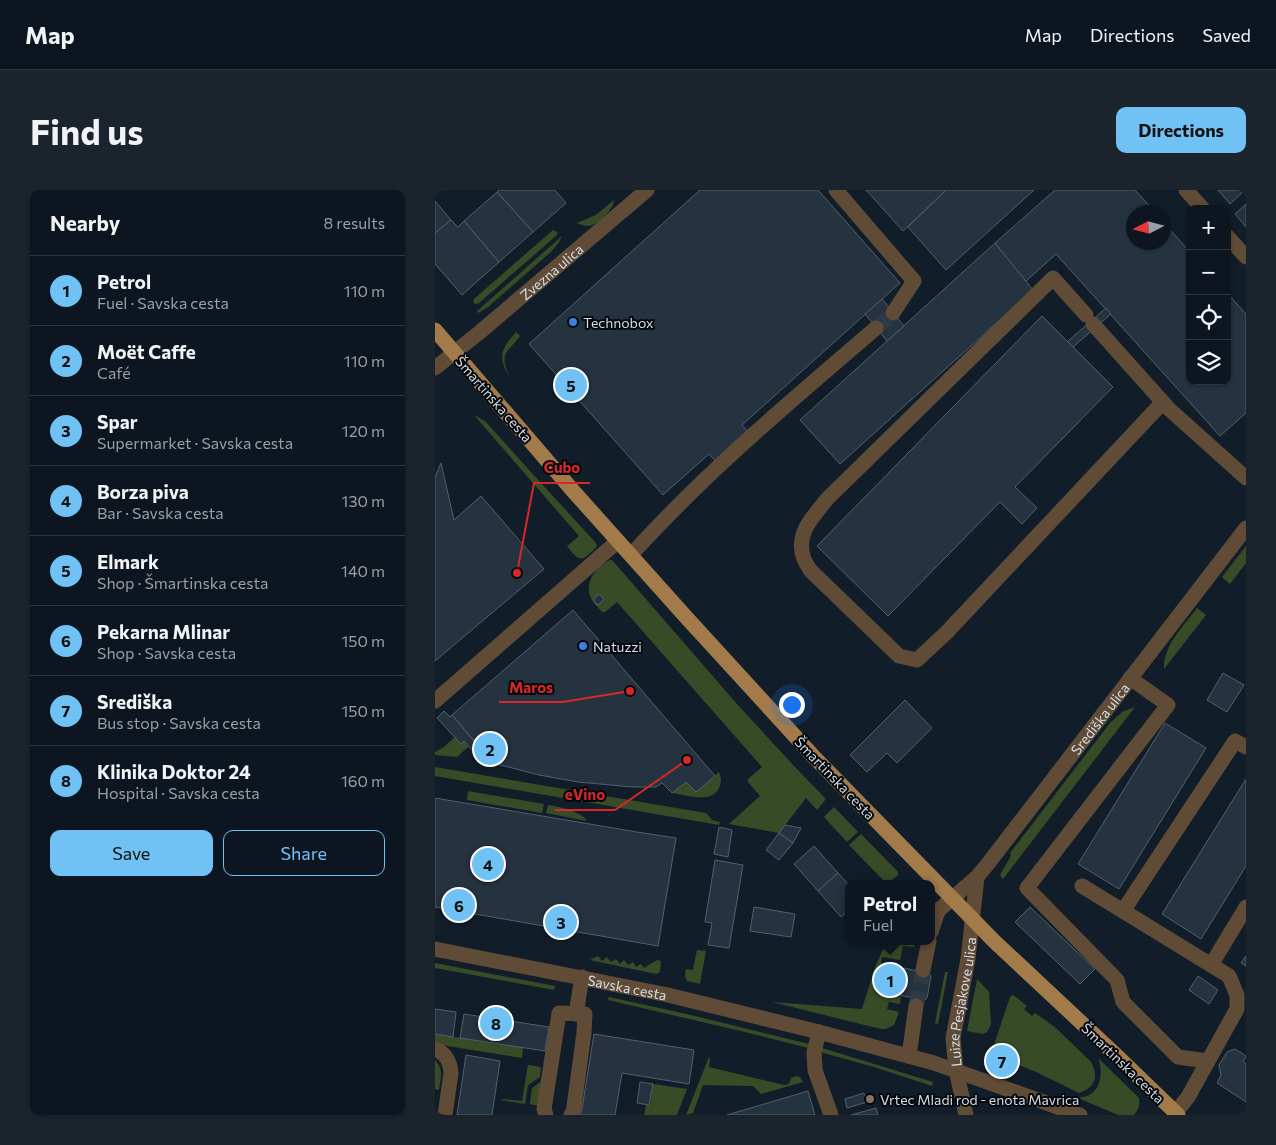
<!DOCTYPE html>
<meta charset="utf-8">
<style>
:root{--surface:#0d1620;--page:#1b232d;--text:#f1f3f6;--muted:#9a9fa5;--line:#2d353e;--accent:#70c1f4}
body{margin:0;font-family:Commissioner,sans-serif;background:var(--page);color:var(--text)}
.controls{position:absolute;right:15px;top:15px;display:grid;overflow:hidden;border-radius:10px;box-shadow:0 1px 4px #0004}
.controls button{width:45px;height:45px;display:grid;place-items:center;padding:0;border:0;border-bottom:1px solid var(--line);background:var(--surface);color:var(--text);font:25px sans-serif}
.compass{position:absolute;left:691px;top:15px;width:45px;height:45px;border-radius:50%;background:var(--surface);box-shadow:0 1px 4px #0004;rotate:264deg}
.you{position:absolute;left:356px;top:514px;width:18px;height:18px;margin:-12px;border:4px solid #fff;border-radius:50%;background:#1a73e8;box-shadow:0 0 0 8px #1a73e833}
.badge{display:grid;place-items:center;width:32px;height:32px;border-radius:50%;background:var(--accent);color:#111;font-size:16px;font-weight:700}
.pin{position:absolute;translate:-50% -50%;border:2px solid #fff;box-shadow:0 1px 5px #0006}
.popup{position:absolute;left:410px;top:690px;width:90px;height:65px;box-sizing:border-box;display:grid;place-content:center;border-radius:10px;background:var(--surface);filter:drop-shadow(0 1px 4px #0005);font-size:16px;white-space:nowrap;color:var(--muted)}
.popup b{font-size:19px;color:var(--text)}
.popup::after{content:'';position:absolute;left:50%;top:100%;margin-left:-10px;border:10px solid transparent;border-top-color:var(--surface)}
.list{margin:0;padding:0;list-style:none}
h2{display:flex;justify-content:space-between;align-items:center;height:65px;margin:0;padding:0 20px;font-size:21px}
h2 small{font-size:16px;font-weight:400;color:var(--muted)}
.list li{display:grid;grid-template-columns:32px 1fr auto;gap:15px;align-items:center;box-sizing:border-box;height:70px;padding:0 20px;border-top:1px solid var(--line)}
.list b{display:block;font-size:19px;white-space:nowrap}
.list p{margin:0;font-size:16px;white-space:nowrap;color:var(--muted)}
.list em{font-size:16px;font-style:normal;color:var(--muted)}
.actions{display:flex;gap:10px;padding:15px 20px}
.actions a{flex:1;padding:11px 0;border:1px solid var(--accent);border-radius:10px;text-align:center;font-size:18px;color:var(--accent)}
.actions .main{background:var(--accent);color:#111}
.icon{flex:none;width:28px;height:28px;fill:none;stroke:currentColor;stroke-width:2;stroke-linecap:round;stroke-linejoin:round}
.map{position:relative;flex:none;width:811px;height:925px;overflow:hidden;border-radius:10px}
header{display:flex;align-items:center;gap:30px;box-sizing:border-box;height:70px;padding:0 25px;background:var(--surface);border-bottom:1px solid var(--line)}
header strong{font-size:24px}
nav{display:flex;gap:28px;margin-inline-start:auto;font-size:18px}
.intro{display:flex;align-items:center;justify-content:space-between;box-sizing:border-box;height:120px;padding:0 30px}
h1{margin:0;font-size:35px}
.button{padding:12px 22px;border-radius:10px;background:var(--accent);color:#111;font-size:18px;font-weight:700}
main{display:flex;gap:30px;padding:0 30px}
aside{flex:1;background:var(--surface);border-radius:10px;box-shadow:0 1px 4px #0004}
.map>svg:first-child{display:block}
</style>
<header>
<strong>Map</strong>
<nav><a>Map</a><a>Directions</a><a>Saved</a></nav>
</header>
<div class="intro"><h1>Find us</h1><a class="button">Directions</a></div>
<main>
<aside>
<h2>Nearby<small>8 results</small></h2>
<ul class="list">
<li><span class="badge">1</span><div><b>Petrol</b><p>Fuel · Savska cesta</p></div><em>110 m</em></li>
<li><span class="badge">2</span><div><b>Moët Caffe</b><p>Café</p></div><em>110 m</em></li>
<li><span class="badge">3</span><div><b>Spar</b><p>Supermarket · Savska cesta</p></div><em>120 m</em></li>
<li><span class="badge">4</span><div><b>Borza piva</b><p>Bar · Savska cesta</p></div><em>130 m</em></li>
<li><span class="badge">5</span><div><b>Elmark</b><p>Shop · Šmartinska cesta</p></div><em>140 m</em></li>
<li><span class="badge">6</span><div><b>Pekarna Mlinar</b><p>Shop · Savska cesta</p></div><em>150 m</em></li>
<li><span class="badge">7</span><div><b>Središka</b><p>Bus stop · Savska cesta</p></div><em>150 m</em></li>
<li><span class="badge">8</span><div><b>Klinika Doktor 24</b><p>Hospital · Savska cesta</p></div><em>160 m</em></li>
</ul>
<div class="actions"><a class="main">Save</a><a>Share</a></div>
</aside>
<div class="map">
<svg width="811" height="925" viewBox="0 0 811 925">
<rect width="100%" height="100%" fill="#111e2a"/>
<!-- green -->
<g fill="#384b27">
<path d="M179,10C178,20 164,34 154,36C150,36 146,35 142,33L161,25Z"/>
<path d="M118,40L122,42V45L44,113L40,114L38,111L40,108Z"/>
<path d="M127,46L124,52L117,61L53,117L43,123L42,121Z"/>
<path d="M81,142L85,146C72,164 64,161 74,186C62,166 67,158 81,142Z"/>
<path d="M39,225L50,231L95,281L160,352L162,356C159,360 156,362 152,366C143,373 138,363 132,356L144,346Z"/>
<path d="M811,356V373L795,394L787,387Z"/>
<path d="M175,370H177L302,514L359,576L391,609L382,620L371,608L344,643L294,634L325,606L313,592V589L327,577L182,412L170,422H167C163,417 157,412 155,406C150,391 162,376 175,370Z"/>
<path d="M762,418L771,425L729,479C728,455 749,436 762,418Z"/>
<path d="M700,517L568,689L565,685L576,666L575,663L675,533L687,522Z"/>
<path d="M20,547L26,554L29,551L33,557L22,567L0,565V562L9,557Z"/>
<path d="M0,577L271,623L277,630L285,632L284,635L0,586Z"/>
<path d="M284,582C286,588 287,592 284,598C277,614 251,605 237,603L251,592L261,602Z"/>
<path d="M33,601L109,614L107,623L32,610Z"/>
<path d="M113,615C123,616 147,622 152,631L111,623Z"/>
<path d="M399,617L423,642L412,652L389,627Z"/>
<path d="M426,644L463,682V685L452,694L414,655Z"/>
<path d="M452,751H476V753L480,754L479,757L468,756L465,770L447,767L441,803L466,807L465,814L454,812L452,819L464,822L459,835L451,839H446L337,812L427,819L440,777Z"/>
<path d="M262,760L271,761L265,794L252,791L250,786L251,779L258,780Z"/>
<path d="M163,766L167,771L172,767L176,772L181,769L185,774L189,770L193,775L198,772L201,777L206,774L209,778L222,770L226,771L225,782L221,784L155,770Z"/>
<path d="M0,773L120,796L119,800L0,778Z"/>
<path d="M510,782H513L503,834L500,833Z"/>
<path d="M542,789L554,802L556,834L552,842L548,844L532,841Z"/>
<path d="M578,805L592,816L589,819L597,826L600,823L621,838L656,872C664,887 660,898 644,903L599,881L560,866L558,858L575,807Z"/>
<path d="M174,807L256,825L374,854L373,858L310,842L173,810Z"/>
<path d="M0,844L88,857L87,868L0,854Z"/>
<path d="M387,858L498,892L497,896L439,877L385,862Z"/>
<path d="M274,867L275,869L274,877L349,895L354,894L356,888L361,886L365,887L368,892L326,904L318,896L268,895L258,923L251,925Z"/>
<path d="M663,868L704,908C705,915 704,919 699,925H683L643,908C646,907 649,907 652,906C667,900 668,881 663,868Z"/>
<path d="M0,870C9,880 6,887 4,900L0,899Z"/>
<path d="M93,875L106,877L105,887L93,895L90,914L66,910L67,909L87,911Z"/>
<path d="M108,890L104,916L95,914L97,898Z"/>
<path d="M218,894L252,899L242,925H209L211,915H215Z"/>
</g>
<!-- building -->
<g fill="#25323f" stroke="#51606e">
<path d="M64,0H120L131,13L98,42L62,2Z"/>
<path d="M265,0H383L465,93L307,235L316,245L283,274L274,264L228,305L94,154Z"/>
<path d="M431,0H508L510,1L468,41Z"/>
<path d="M511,0H599L511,80L473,37Z"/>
<path d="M620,0H700L720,22H698V52H728V32L755,62V191H792V103L811,124V223L785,246L621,64L590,92L560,53Z"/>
<path d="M783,0H810L795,14Z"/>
<path d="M62,2L98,42L64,72L29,31Z"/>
<path d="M0,11L16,30L0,43Z"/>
<path d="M811,14V37L800,24Z"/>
<path d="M16,30L23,37L29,31L64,72L27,105L0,74V43Z"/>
<path d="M560,53L598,100L405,274L365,230Z"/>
<path d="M447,109L469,136L452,151L430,124Z"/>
<path d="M671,118L676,124L638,157L632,152Z"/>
<path d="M607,126L678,197L580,297L602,318L587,334L565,312L453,426L382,356Z"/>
<path d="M6,273L19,330L46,306L109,379L0,471V287Z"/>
<path d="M164,404L169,409L163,415L158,410Z"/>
<path d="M138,420L280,586L261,602L251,592L237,603L227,593L221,597H197L143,592L104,585L58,573L17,525Z"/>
<path d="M788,483L809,495L792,522L772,510Z"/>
<path d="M470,510L497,538L462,573L452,563L432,582L415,565Z"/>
<path d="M9,521L15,527L17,525L56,571L43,567L29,551L26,554L2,528Z"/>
<path d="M730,533L771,558L684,699L643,674Z"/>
<path d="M811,589V676L766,749L727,724Z"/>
<path d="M0,608L202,642L241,648L223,756L0,717Z"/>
<path d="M350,635L366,638L358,653L344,643Z"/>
<path d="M284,637L297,640L293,667L279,664Z"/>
<path d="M344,643L358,653L344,670L331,660Z"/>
<path d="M379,656L403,683L383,701L359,674Z"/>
<path d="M280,670L308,675L294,758L273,755L277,733L270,732Z"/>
<path d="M403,683L414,695V720L406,727L383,701Z"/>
<path d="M319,717L360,724L356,747L315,741Z"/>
<path d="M595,717L660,779L645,794L580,732Z"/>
<path d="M811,766V776L806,773Z"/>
<path d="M447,778L466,781L462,803L443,799Z"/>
<path d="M469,778L495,784L496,786L492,808L490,810L463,805L462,803L466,781Z"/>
<path d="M763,786L783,800L774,814L754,800Z"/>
<path d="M0,819L21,822L18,847L0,844Z"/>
<path d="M29,824L114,837L110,861L25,848Z"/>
<path d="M159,844L259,860L254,894L187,883L180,925H146Z"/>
<path d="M800,859L811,866L808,872L811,874V912L782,893L786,885L784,875L792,862Z"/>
<path d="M31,865L65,871L57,925H22Z"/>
<path d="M205,892L218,894L214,915L202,913Z"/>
<path d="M373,901L380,925H292Z"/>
<path d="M429,903L432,912L412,918L410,909Z"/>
<path d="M441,918L443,925H416Z"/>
</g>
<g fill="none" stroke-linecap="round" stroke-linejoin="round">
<!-- minor-tunnel -->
<g stroke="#2e3b46" stroke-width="15" stroke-dasharray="15 8" stroke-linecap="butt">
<path d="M441,138L458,123"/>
<path d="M481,816L488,780"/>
</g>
<!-- minor -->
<g stroke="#604c36" stroke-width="15">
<path d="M401,0L479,91L458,123"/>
<path d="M751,0L768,19"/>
<path d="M792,46L811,67"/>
<path d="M651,125L618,88L392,309C379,326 361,342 368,366C369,371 373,376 375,380L464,466L482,470L512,442L728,212"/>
<path d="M658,134L734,219L811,288"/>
<path id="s1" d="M0,178L45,142L212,0"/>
<path d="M196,365C271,282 357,210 441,138"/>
<path d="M695,488L733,515L592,698L682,790L688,812L743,867L773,871"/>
<path d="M0,511L183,351"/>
<path d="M647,696L688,721"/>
<path id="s2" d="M496,742L502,724L505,719L542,687L552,675L811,338"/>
<path id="s3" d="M0,759L233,805L384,842L499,873L645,925"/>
<path d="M776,775L811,717"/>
<path d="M488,780L494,751"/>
<path d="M141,824L147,787"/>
<path d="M384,842L379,862L380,880L396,925"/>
<path d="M0,859C11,863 15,871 16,883L10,925"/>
<path d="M474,866L481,816"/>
<path d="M740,923L753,907L802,819V805L794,786L688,721L800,551L811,557"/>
<path d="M111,925L109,919L124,823L150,824L149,843L138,924L136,925"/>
<path id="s4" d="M531,925L521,880L518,848L533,769L542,687"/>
</g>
<!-- major -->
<path stroke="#a37b4b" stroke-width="15" d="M0,140L139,302L251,427L380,568L560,752L683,867L743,925"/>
</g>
<!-- markers -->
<g fill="#3f7fe0" stroke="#04080d" stroke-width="2">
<circle cx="138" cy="132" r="5"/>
<circle cx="148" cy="456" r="5"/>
</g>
<circle fill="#8d6e63" stroke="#04080d" stroke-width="2" cx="435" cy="909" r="5"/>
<g text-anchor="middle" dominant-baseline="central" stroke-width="4" stroke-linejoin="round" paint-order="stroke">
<!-- street labels -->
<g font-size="14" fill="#d5dde6" stroke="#04080d">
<text stroke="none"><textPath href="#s1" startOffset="151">Zvezna ulica</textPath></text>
<text transform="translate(59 209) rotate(49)">Šmartinska cesta</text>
<text stroke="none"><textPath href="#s2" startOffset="274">Središka ulica</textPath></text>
<text transform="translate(400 588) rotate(46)">Šmartinska cesta</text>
<text stroke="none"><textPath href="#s3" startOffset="196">Savska cesta</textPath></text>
<text stroke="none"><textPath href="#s4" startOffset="115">Luize Pesjakove ulica</textPath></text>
<text transform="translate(688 873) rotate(44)">Šmartinska cesta</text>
</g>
<!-- poi labels -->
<g font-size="14" fill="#d5dde6" stroke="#04080d" text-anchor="start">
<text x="148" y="132">Technobox</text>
<text x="158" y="456">Natuzzi</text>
<text x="445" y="909">Vrtec Mladi rod - enota Mavrica</text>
</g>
</g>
<!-- callouts -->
<path fill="none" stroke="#d62828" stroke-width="2" d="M82 383L99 293H155M195 501L128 512H64M252 570L180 620H120"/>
<g fill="#d62828" stroke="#04080d" stroke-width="2">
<circle cx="82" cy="383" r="5"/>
<circle cx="195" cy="501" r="5"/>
<circle cx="252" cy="570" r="5"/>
</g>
<g font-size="15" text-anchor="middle" font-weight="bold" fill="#d62828" stroke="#04080d" stroke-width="4" stroke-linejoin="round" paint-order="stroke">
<text x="127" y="283">Cubo</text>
<text x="96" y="503">Maros</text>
<text x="150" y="610">eVino</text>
</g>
</svg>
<div class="controls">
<button>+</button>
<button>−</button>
<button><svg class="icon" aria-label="locate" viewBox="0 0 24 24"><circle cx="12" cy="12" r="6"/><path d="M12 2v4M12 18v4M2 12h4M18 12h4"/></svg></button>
<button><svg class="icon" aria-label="layers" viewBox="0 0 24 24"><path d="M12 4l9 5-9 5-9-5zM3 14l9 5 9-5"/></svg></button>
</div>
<svg class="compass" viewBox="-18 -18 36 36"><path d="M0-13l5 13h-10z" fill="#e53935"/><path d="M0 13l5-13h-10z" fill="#9a9fa5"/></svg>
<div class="you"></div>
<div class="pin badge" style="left:455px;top:790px">1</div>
<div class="popup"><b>Petrol</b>Fuel</div>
<div class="pin badge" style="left:55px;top:559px">2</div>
<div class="pin badge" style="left:126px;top:732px">3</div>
<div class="pin badge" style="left:53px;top:674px">4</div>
<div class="pin badge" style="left:136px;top:195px">5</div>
<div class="pin badge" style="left:24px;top:715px">6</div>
<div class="pin badge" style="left:567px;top:871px">7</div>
<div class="pin badge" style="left:61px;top:833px">8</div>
</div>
</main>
